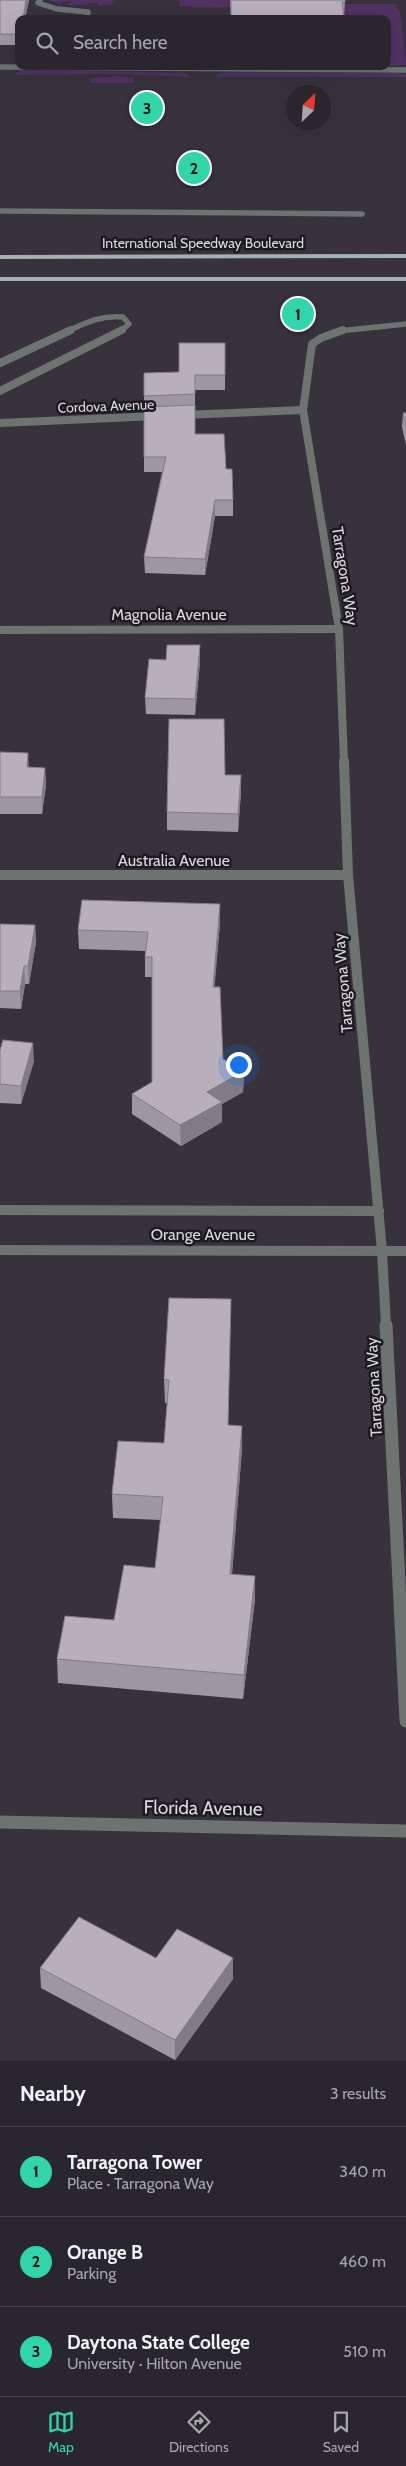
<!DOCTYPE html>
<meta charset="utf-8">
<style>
:root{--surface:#2a262d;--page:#363239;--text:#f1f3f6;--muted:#a5a5aa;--line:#464349;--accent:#32d4a9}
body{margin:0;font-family:Cabin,sans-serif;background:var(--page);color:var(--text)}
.compass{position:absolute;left:286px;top:85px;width:45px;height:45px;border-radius:50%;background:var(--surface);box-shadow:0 5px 20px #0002;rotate:25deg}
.you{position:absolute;left:238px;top:1064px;width:18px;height:18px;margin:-12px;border:4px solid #fff;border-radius:50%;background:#1a73e8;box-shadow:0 0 0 8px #1a73e833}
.badge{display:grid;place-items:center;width:32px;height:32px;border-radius:50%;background:var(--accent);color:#111;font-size:16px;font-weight:700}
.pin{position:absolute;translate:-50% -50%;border:2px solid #fff;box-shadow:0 1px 5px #0006}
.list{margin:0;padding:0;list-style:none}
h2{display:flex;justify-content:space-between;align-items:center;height:65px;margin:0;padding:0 20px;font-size:21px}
h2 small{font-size:16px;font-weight:400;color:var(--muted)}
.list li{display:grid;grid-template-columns:32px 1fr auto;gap:15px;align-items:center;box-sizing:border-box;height:90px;padding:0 20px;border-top:1px solid var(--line)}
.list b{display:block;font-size:19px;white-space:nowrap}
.list p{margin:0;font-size:16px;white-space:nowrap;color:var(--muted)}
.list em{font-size:16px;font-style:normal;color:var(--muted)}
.icon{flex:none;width:28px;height:28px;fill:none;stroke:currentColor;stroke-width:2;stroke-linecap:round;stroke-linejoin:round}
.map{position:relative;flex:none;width:406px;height:2061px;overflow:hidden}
.search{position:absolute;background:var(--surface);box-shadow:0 5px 20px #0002;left:15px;right:15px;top:15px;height:55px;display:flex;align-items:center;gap:12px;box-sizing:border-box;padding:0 18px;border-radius:10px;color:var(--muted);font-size:19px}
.sheet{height:335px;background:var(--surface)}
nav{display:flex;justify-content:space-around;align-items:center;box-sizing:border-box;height:70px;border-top:1px solid var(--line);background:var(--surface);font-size:14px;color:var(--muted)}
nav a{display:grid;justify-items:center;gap:2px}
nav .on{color:var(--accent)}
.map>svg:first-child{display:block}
</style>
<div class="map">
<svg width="406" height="2061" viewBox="0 0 406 2061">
<rect width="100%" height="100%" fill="#38323c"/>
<!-- green -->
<g fill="#513264">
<path d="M49,0H113L112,5H98V3H88V5H67L71,2L65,1L60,4Z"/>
<path d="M180,0H245C231,12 198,6 179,6Z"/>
<path d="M340,4H398L395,6L400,11L406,65L387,66V19H342Z"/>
<path d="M21,70L185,73L191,77L113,74L13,75Z"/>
<path d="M219,73H396L406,74V77H214Z"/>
<path d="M119,76L134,78V83H90L91,78Z"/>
</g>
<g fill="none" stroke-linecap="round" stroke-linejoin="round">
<!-- lane -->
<g stroke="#6d7371" stroke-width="5.5">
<path d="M40,0L38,3L57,9L88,12L87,19"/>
<path d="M0,211L362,214"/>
</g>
<!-- street-far3 -->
<g stroke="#6d7371" stroke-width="5.5">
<path d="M0,67L406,70"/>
<path d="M68,331C87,322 102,315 123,317L129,324L121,331"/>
<path d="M339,331L406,324"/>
</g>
<!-- street-far2 -->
<g stroke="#6d7371" stroke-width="8">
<path d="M343,330L321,338L312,344L303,410L339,629L344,763"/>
<path d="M0,363L71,330"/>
<path d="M0,391L122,330"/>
<path d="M184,415L303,410"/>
<path d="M0,423L157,416"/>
<path d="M0,630L339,629"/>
</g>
<!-- street-far1 -->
<g stroke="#6d7371" stroke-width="10">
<path d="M344,761L348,875L382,1251L386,1326"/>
<path d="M0,875H348"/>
<path d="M0,1210L379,1211"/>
<path d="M0,1250L406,1251"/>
</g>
<!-- street -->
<g stroke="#6d7371" stroke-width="13">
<path d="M386,1325L406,1721"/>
<path d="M0,1822L406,1831"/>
</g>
<!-- primary -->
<g fill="#a4b1ac" fill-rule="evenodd">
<path d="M406,254V258L0,259V255Z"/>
<rect x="0" y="277" width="406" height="4"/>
</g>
</g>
<!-- wall -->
<g fill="#9d97a2">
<path d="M0,0H29L25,19H19V45H0Z"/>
<path d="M230,0H345L344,18V19H231Z"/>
<path d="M144,373L225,375V390H195V434L226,469L233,500V516H215L205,575L145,573L144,557L162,472H144Z"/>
<path d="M403,413L406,427V445L402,427Z"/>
<path d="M166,660L200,662L195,715L146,714L145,698Z"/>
<path d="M0,752L29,767L45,768L46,785L42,814H0Z"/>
<path d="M241,775V792L238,832L167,830V812Z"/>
<path d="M220,923L214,987L223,1059L244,1071L243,1092L222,1104V1122L181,1146L132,1114V1094L152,1082V977H145V951L79,949L78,930Z"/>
<path d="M0,924L35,925L36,942L29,984H25L21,1009L0,1008Z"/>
<path d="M0,1050L34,1061L21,1104L0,1103Z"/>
<path d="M231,1299L228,1425L242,1449L232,1574L255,1599L243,1699L58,1683L57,1659L114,1620L155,1568L161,1520L113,1518L112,1494L164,1443L167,1403H165L164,1379Z"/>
<path d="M233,1958V1979L175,2060L41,1988L40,1968Z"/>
</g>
<!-- shaded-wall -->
<g fill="#807b84">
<path d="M26,0H29L25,19H23Z"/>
<path d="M215,500V516L205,575V559Z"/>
<path d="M200,645V662L195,715V699Z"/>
<path d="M28,753L29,770L27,767Z"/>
<path d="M45,768L46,785L42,814V797Z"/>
<path d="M241,775V792L238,832V814Z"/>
<path d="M220,904V923L213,1007V987Z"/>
<path d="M35,925L36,942L29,984L28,966Z"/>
<path d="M24,966L25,984L21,1009L20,991Z"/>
<path d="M33,1043L34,1061L21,1104V1086Z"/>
<path d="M244,1071L243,1092L222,1104V1122L181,1146L180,1125L207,1092Z"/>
<path d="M242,1426V1449L230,1598V1574Z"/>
<path d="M255,1576V1599L243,1699L244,1675Z"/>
<path d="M233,1958V1979L175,2060V2040Z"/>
</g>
<!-- building -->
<g fill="#b7b0bc" stroke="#807b84">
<path d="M0,0H26L23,19H19V34H0Z"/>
<path d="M231,0H345V2H342L344,17L231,16Z"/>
<path d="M179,343H225V375H195V394L144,396V373L179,372Z"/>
<path d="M195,405V434H224L226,469H232L233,500H215L205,559L144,557L166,457H144V407Z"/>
<path d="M403,413H406V427Z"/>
<path d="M167,645H200L195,699L145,698L149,659L166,660Z"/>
<path d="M169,719H224L225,775H241L238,814L167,812Z"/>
<path d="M0,752L28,753L27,767L45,768L42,797H0Z"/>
<path d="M82,900L220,904L213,987H220L223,1059L244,1071L207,1092L222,1102L180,1125L132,1094L152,1082V957H145L148,932L78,930Z"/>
<path d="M0,924L35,925L28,966H24L20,991H0Z"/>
<path d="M3,1040L33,1043L21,1086L0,1084V1050Z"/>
<path d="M169,1298L231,1299L228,1425L242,1426L230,1574L255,1576L244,1675L57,1659L65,1616L114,1620L124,1565L155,1568L163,1497L112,1494L118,1441L164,1443L169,1380L164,1379Z"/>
<path d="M79,1917L156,1958L177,1929L233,1958L175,2040L40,1968Z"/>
</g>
<g text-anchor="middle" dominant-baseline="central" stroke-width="5" stroke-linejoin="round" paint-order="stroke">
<!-- far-street labels -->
<g font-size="14" fill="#dbd8de" stroke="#1e1b20">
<text x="203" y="243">International Speedway Boulevard</text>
<text transform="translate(106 406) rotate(-2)">Cordova Avenue</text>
</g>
<!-- street labels -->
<g font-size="16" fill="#dbd8de" stroke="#1e1b20">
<text transform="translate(345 576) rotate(81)">Tarragona Way</text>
<text x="169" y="614">Magnolia Avenue</text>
<text x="174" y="860">Australia Avenue</text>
<text transform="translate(343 983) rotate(-95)">Tarragona Way</text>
<text x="203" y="1234">Orange Avenue</text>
<text transform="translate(374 1387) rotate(-93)">Tarragona Way</text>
</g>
<!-- near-street labels -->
<g font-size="19" fill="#dbd8de" stroke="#1e1b20">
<text transform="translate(203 1808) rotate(1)">Florida Avenue</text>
</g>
</g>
</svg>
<svg class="compass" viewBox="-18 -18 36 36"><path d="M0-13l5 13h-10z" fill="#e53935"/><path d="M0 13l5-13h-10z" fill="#a5a5aa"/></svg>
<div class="you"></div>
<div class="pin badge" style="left:298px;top:314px">1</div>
<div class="pin badge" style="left:194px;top:168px">2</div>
<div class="pin badge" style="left:147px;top:108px">3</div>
<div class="search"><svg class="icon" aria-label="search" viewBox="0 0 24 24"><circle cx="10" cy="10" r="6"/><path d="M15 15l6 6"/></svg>Search here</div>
</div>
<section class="sheet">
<h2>Nearby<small>3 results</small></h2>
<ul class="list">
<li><span class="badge">1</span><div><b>Tarragona Tower</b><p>Place · Tarragona Way</p></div><em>340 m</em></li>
<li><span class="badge">2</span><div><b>Orange B</b><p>Parking</p></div><em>460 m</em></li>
<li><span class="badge">3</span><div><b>Daytona State College</b><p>University · Hilton Avenue</p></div><em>510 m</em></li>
</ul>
</section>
<nav>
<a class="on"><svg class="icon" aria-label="map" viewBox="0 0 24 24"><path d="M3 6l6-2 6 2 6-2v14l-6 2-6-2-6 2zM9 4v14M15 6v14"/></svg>Map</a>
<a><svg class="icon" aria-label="directions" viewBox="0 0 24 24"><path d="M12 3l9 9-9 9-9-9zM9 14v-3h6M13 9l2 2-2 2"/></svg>Directions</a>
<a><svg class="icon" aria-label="saved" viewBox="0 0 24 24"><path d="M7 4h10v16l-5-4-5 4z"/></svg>Saved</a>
</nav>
